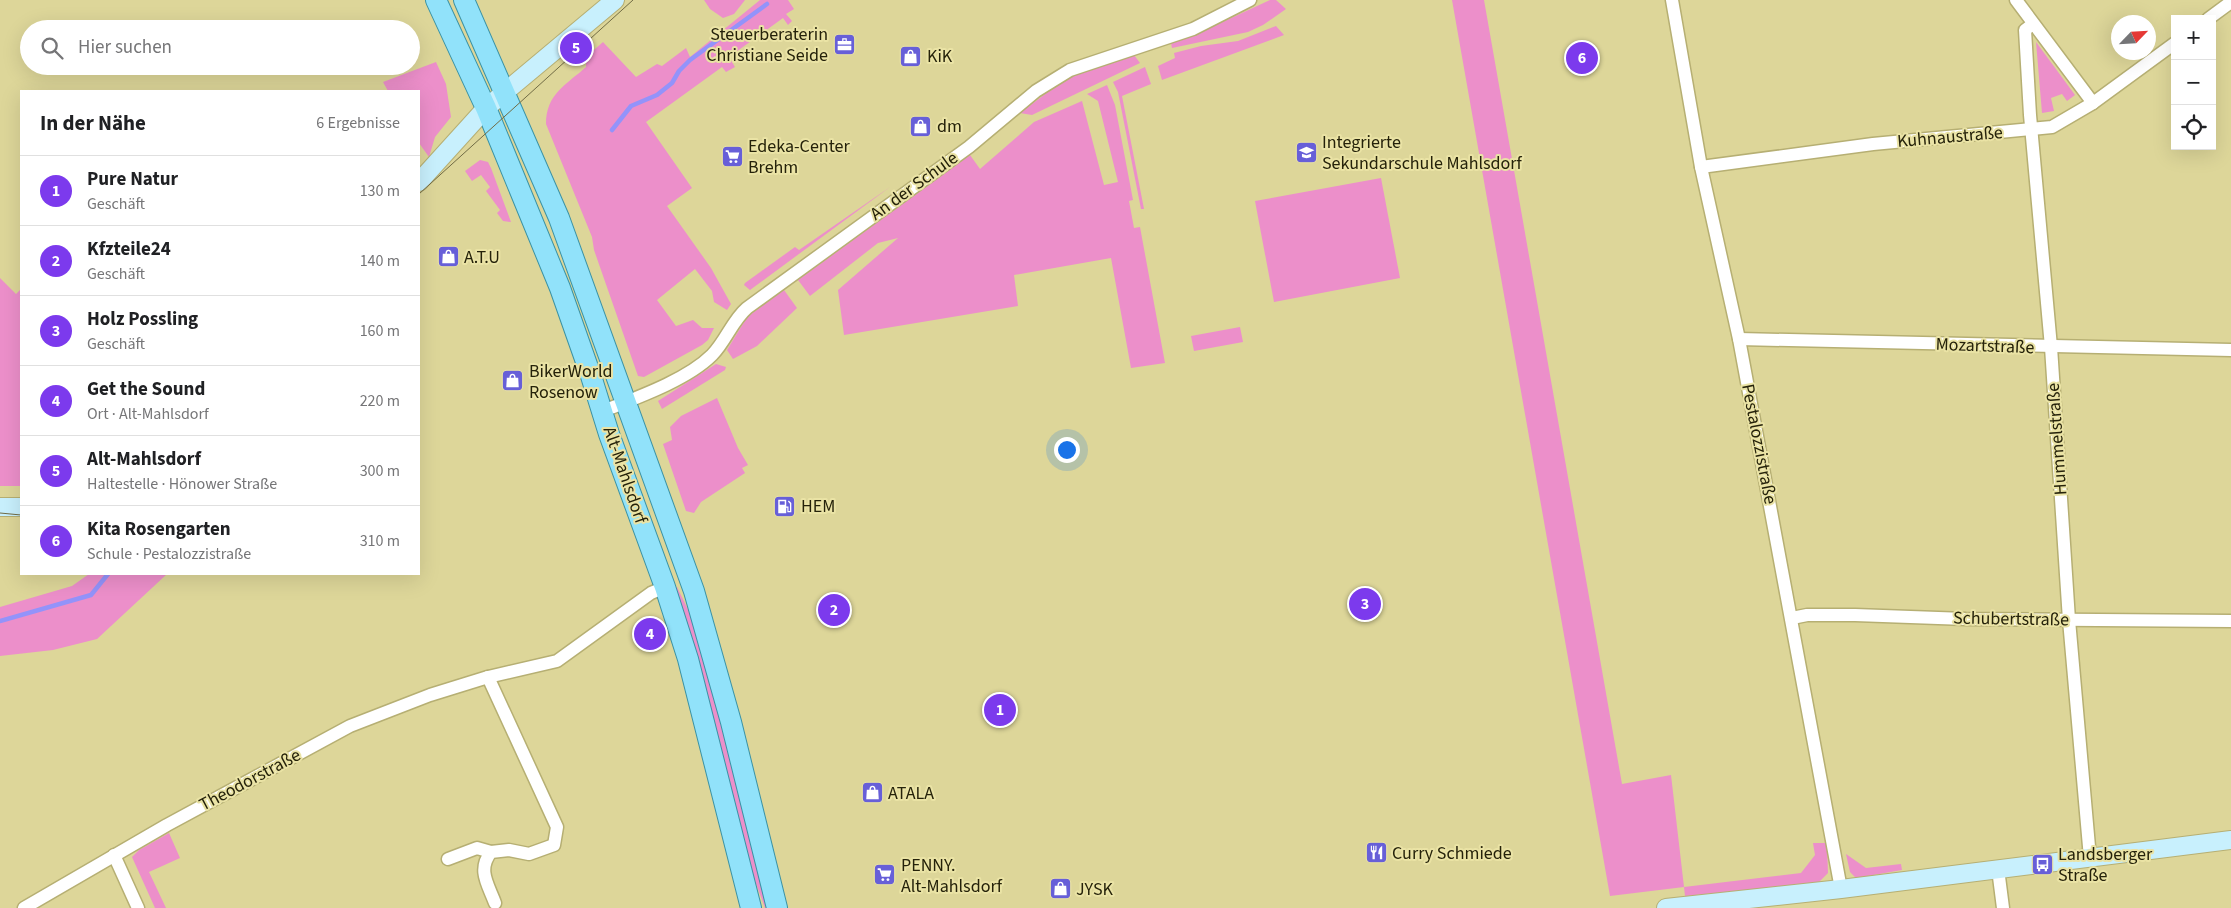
<!DOCTYPE html>
<html lang="de">
<meta charset="utf-8">
<style>
:root{--surface:#fff;--page:#f6f6f6;--text:#202124;--muted:#757577;--line:#e0e0e0;--accent:#7c3aed}
body{margin:0;font-family:"Source Sans 3",sans-serif;background:var(--page);color:var(--text)}
.controls{position:absolute;right:15px;top:15px;display:grid;overflow:hidden;border-radius:0px;box-shadow:0 5px 20px #0002}
.controls button{width:45px;height:45px;display:grid;place-items:center;padding:0;border:0;border-bottom:1px solid var(--line);background:var(--surface);color:var(--text);font:25px sans-serif}
.compass{position:absolute;left:2111px;top:15px;width:45px;height:45px;border-radius:50%;background:var(--surface);box-shadow:0 5px 20px #0002;rotate:65deg}
.you{position:absolute;left:1066px;top:449px;width:18px;height:18px;margin:-12px;border:4px solid #fff;border-radius:50%;background:#1a73e8;box-shadow:0 0 0 8px #1a73e833}
.badge{display:grid;place-items:center;width:32px;height:32px;border-radius:50%;background:var(--accent);color:#fff;font-size:16px;font-weight:700}
.pin{position:absolute;translate:-50% -50%;border:2px solid #fff;box-shadow:0 1px 5px #0006}
.list{margin:0;padding:0;list-style:none}
h2{display:flex;justify-content:space-between;align-items:center;height:65px;margin:0;padding:0 20px;font-size:21px}
h2 small{font-size:16px;font-weight:400;color:var(--muted)}
.list li{display:grid;grid-template-columns:32px 1fr auto;gap:15px;align-items:center;box-sizing:border-box;height:70px;padding:0 20px;border-top:1px solid var(--line)}
.list b{display:block;font-size:19px;white-space:nowrap}
.list p{margin:0;font-size:16px;white-space:nowrap;color:var(--muted)}
.list em{font-size:16px;font-style:normal;color:var(--muted)}
.icon{flex:none;width:28px;height:28px;fill:none;stroke:currentColor;stroke-width:2;stroke-linecap:round;stroke-linejoin:round}
.map{position:relative;flex:none;width:2231px;height:908px;overflow:hidden}
.search{position:absolute;background:var(--surface);box-shadow:0 5px 20px #0002;left:20px;top:20px;width:400px;height:55px;display:flex;align-items:center;gap:12px;box-sizing:border-box;padding:0 18px;border-radius:28px;color:var(--muted);font-size:19px}
.panel{position:absolute;background:var(--surface);box-shadow:0 5px 20px #0002;left:20px;top:90px;width:400px;height:485px;border-radius:0px}
.map>svg:first-child{display:block}
</style>
<div class="map">
<svg width="2231" height="908" viewBox="0 0 2231 908">
<rect width="100%" height="100%" fill="#ddd699"/>
<!-- green -->
<g fill="#ec8fca">
<path d="M704,0H745L734,14L723,18L710,9Z"/>
<path d="M760,0H788L794,9L786,14L792,21L788,25L783,18L729,57L735,67L726,72L722,67L646,122L692,188L667,206L711,268L731,304L727,310L714,302L712,291L695,269L657,300L676,326L693,320L702,328H714L708,340L702,345L644,377L638,376L594,250L592,237L546,124C546,94 566,85 586,67V57L603,42L636,77L657,64L662,66L686,48L690,57Z"/>
<path d="M1270,0H1276L1286,9L1263,25L1248,32L1172,48L1171,43L1188,38Z"/>
<path d="M1452,0H1484L1622,784L1671,775L1684,887L1801,873L1815,855L1813,843H1825L1827,845L1828,873L1818,883L1685,896L1684,887L1610,896Z"/>
<path d="M1276,26L1284,35L1162,80L1158,66L1175,58L1174,53L1201,46L1238,41Z"/>
<path d="M2036,42L2075,95L2067,101L2062,94L2051,98L2054,111L2042,113Z"/>
<path d="M1134,55L1140,63L1032,115L1020,113L1069,76Z"/>
<path d="M436,62L446,84L451,117L435,137L429,157L419,143V91H388L383,82Z"/>
<path d="M1145,67L1151,84L1122,96L1144,209H1141L1118,92L1113,82Z"/>
<path d="M1107,85L1115,105L1133,200L1129,201L1134,228L1140,227L1165,363L1131,368L1111,258L1014,275L1018,306L844,335L838,290L898,238L878,243L810,296L798,280L970,155L980,169L1034,122L1082,101L1104,185L1118,182L1098,101L1087,94Z"/>
<path d="M480,160L488,162L491,168L511,222L503,221L497,213L500,210L486,191L490,187L481,175L472,181L465,171Z"/>
<path d="M1381,178L1400,278L1274,302L1255,201Z"/>
<path d="M890,187L750,290L744,285L745,283L795,247L799,250Z"/>
<path d="M0,278L16,294L21,289V486H0Z"/>
<path d="M784,290L797,308L757,346L733,359L727,350L747,317Z"/>
<path d="M1240,327L1243,342L1194,351L1191,336Z"/>
<path d="M716,364L726,367L725,370L662,409L658,401Z"/>
<path d="M717,398L738,448L748,465L742,468L745,473L701,502L694,513L686,511L663,444L672,440L670,427L681,416Z"/>
<path d="M89,574H167L97,639L53,650L0,656V607L72,586Z"/>
<path d="M677,587L696,626L770,908H765L746,857L673,588Z"/>
<path d="M169,833L180,858L149,872L166,908H155L132,857L139,850Z"/>
<path d="M1846,854L1866,868L1901,864L1902,870L1856,878L1850,872Z"/>
</g>
<g fill="none" stroke-linecap="round" stroke-linejoin="round">
<!-- stream -->
<g stroke="#9393fa" stroke-width="4.5">
<path d="M612,130L631,106L657,95L672,83L679,71L690,60L767,4"/>
<path d="M0,621L91,595L108,574"/>
</g>
<defs>
<g id="street">
<path d="M1672,0L1701,167L1739,339L1841,889"/>
<path d="M2016,0L2093,103"/>
<path d="M2208,19L2231,2"/>
<path d="M2033,24L2025,30L2030,115L2051,347L2069,620L2090,858"/>
<path d="M1701,167L1873,144L2052,127L2093,103L2175,43"/>
<path d="M1739,339L2231,350"/>
<path d="M603,411C636,398 687,380 712,355C726,341 732,321 747,308L969,147L1036,91L1070,70L1193,29L1250,0"/>
<path d="M1792,618L1807,615H1855L1966,619L2231,621"/>
<path d="M488,677L557,827L554,845L529,854L509,850L491,852C477,870 488,884 495,903"/>
<path d="M114,855L138,908"/>
<path d="M448,859L477,848L491,852"/>
<path d="M1998,869L2003,908"/>
<path d="M24,908L167,825L350,726L430,695L488,677L557,661L651,593L665,587"/>
</g>
<g id="secondary">
<path d="M419,182L486,108L615,0"/>
<path d="M0,507H21"/>
<path d="M1666,908L1841,889L2231,840"/>
</g>
<g id="primary">
<path d="M436,0L486,108L560,288L591,376L609,434L665,587L688,659L751,908"/>
<path d="M464,0L559,218L694,591L731,722L777,908"/>
</g>
</defs>
<!-- street casing -->
<use href="#street" stroke="#b6af73" stroke-width="15"/>
<!-- secondary casing -->
<use href="#secondary" stroke="#b6af73" stroke-width="20"/>
<!-- primary casing -->
<use href="#primary" stroke="#3b92a4" stroke-width="22"/>
<!-- street -->
<use href="#street" stroke="#fff" stroke-width="12"/>
<!-- secondary -->
<use href="#secondary" stroke="#c8f0fd" stroke-width="18"/>
<!-- primary -->
<use href="#primary" stroke="#91e2fa" stroke-width="20"/>
<!-- tram -->
<g stroke="#716c45" stroke-width="1">
<path d="M419,194L633,0"/>
<path d="M0,513L21,515"/>
</g>
</g>
<!-- icons -->
<defs>
<symbol id="office-square" viewBox="-11 -11 22 22"><rect x="-9" y="-9" width="18" height="18" rx="4" fill="#675fd8" stroke="#eae3a5"/><path d="M-6-3h4V-5.5h4V-3h4V5H-6ZM-1-4.5V-3h2v-1.5ZM-6 0V1H6V0Z" fill="#fff"/></symbol>
<symbol id="shop-square" viewBox="-11 -11 22 22"><rect x="-9" y="-9" width="18" height="18" rx="4" fill="#675fd8" stroke="#eae3a5"/><path d="M-5-2.5h2.3a2.7 3.5 0 0 1 5.4 0H5L5.5 6h-11ZM-1.5-2.5h3a1.5 2.3 0 0 0-3 0Z" fill="#fff"/></symbol>
<symbol id="school-square" viewBox="-11 -11 22 22"><rect x="-9" y="-9" width="18" height="18" rx="4" fill="#675fd8" stroke="#eae3a5"/><path d="M0-5L7-2L0 1L-7-2ZM-4 1L0 2.5L4 1V4Q0 6-4 4Z" fill="#fff"/></symbol>
<symbol id="supermarket-square" viewBox="-11 -11 22 22"><rect x="-9" y="-9" width="18" height="18" rx="4" fill="#675fd8" stroke="#eae3a5"/><path d="M-6-5.5h2.5l.6 2H6L4.5 2H-2.5L-4.4-4H-6ZM-1.5 3.2a1.3 1.3 0 1 0 .1 0ZM3 3.2a1.3 1.3 0 1 0 .1 0Z" fill="#fff"/></symbol>
<symbol id="fuel-square" viewBox="-11 -11 22 22"><rect x="-9" y="-9" width="18" height="18" rx="4" fill="#675fd8" stroke="#eae3a5"/><path d="M-5.5-6h7V0h2V4h1.3V-2.5L3-4.5l.8-.8L6-3V5H2.5V1h-1V6h-7ZM-4.2-4.7v3.2H.2V-4.7Z" fill="#fff"/></symbol>
<symbol id="restaurant-square" viewBox="-11 -11 22 22"><rect x="-9" y="-9" width="18" height="18" rx="4" fill="#675fd8" stroke="#eae3a5"/><path d="M-5-6h1v4h1v-4h1v4h1v-4h1v5L-1.5 .5V6h-2V.5L-5-1ZM5-6V6H3V1.5H1.5Q1.5-4 5-6Z" fill="#fff"/></symbol>
<symbol id="bus-square" viewBox="-11 -11 22 22"><rect x="-9" y="-9" width="18" height="18" rx="4" fill="#675fd8" stroke="#eae3a5"/><path d="M-5-6H5V4H4V6H2V4H-2V6H-4V4H-5ZM-3.5-4V0h7V-4ZM-3.5 1.2v1.5H-2V1.2ZM2 1.2v1.5H3.5V1.2Z" fill="#fff"/></symbol>
</defs>
<g fill-rule="evenodd">
<use href="#office-square" x="832" y="32" width="25" height="25"/>
<use href="#shop-square" x="898" y="44" width="25" height="25"/>
<use href="#shop-square" x="908" y="114" width="25" height="25"/>
<use href="#school-square" x="1294" y="140" width="25" height="25"/>
<use href="#supermarket-square" x="720" y="144" width="25" height="25"/>
<use href="#shop-square" x="436" y="244" width="25" height="25"/>
<use href="#shop-square" x="500" y="368" width="25" height="25"/>
<use href="#fuel-square" x="772" y="494" width="25" height="25"/>
<use href="#shop-square" x="860" y="780" width="25" height="25"/>
<use href="#restaurant-square" x="1364" y="840" width="25" height="25"/>
<use href="#bus-square" x="2030" y="852" width="25" height="25"/>
<use href="#supermarket-square" x="872" y="862" width="25" height="25"/>
<use href="#shop-square" x="1048" y="876" width="25" height="25"/>
</g>
<g text-anchor="middle" dominant-baseline="central" stroke-width="4" stroke-linejoin="round" paint-order="stroke">
<!-- poi labels -->
<g font-size="18" fill="#25220a" stroke="#eae3a5" text-anchor="start">
<text x="828" y="34" text-anchor="end">Steuerberaterin<tspan x="828" dy="21">Christiane Seide</tspan></text>
<text x="927" y="56">KiK</text>
<text x="937" y="126">dm</text>
<text x="1322" y="142">Integrierte<tspan x="1322" dy="21">Sekundarschule Mahlsdorf</tspan></text>
<text x="748" y="146">Edeka-Center<tspan x="748" dy="21">Brehm</tspan></text>
<text x="464" y="257">A.T.U</text>
<text x="529" y="371">BikerWorld<tspan x="529" dy="21">Rosenow</tspan></text>
<text x="801" y="506">HEM</text>
<text x="888" y="793">ATALA</text>
<text x="1392" y="853">Curry Schmiede</text>
<text x="2058" y="854">Landsberger<tspan x="2058" dy="21">Straße</tspan></text>
<text x="901" y="865">PENNY.<tspan x="901" dy="21">Alt-Mahlsdorf</tspan></text>
<text x="1076" y="889">JYSK</text>
</g>
<!-- street labels -->
<g font-size="18" fill="#25220a" stroke="#eae3a5">
<text transform="translate(1950 137) rotate(-5)">Kuhnaustraße</text>
<text transform="translate(914 186) rotate(-36)">An der Schule</text>
<text transform="translate(1985 346) rotate(2)">Mozartstraße</text>
<text transform="translate(2057 439) rotate(-94)">Hummelstraße</text>
<text transform="translate(1759 444) rotate(79)">Pestalozzistraße</text>
<text transform="translate(625 475) rotate(71)">Alt-Mahlsdorf</text>
<text transform="translate(2011 619) rotate(1)">Schubertstraße</text>
<text transform="translate(250 780) rotate(-28)">Theodorstraße</text>
</g>
</g>
</svg>
<div class="controls">
<button>+</button>
<button>−</button>
<button><svg class="icon" aria-label="locate" viewBox="0 0 24 24"><circle cx="12" cy="12" r="6"/><path d="M12 2v4M12 18v4M2 12h4M18 12h4"/></svg></button>
</div>
<svg class="compass" viewBox="-18 -18 36 36"><path d="M0-13l5 13h-10z" fill="#e53935"/><path d="M0 13l5-13h-10z" fill="#757577"/></svg>
<div class="you"></div>
<div class="pin badge" style="left:1000px;top:710px">1</div>
<div class="pin badge" style="left:834px;top:610px">2</div>
<div class="pin badge" style="left:1365px;top:604px">3</div>
<div class="pin badge" style="left:650px;top:634px">4</div>
<div class="pin badge" style="left:576px;top:48px">5</div>
<div class="pin badge" style="left:1582px;top:58px">6</div>
<div class="search"><svg class="icon" aria-label="search" viewBox="0 0 24 24"><circle cx="10" cy="10" r="6"/><path d="M15 15l6 6"/></svg>Hier suchen</div>
<section class="panel">
<h2>In der Nähe<small>6 Ergebnisse</small></h2>
<ul class="list">
<li><span class="badge">1</span><div><b>Pure Natur</b><p>Geschäft</p></div><em>130 m</em></li>
<li><span class="badge">2</span><div><b>Kfzteile24</b><p>Geschäft</p></div><em>140 m</em></li>
<li><span class="badge">3</span><div><b>Holz Possling</b><p>Geschäft</p></div><em>160 m</em></li>
<li><span class="badge">4</span><div><b>Get the Sound</b><p>Ort · Alt-Mahlsdorf</p></div><em>220 m</em></li>
<li><span class="badge">5</span><div><b>Alt-Mahlsdorf</b><p>Haltestelle · Hönower Straße</p></div><em>300 m</em></li>
<li><span class="badge">6</span><div><b>Kita Rosengarten</b><p>Schule · Pestalozzistraße</p></div><em>310 m</em></li>
</ul>
</section>
</div>
